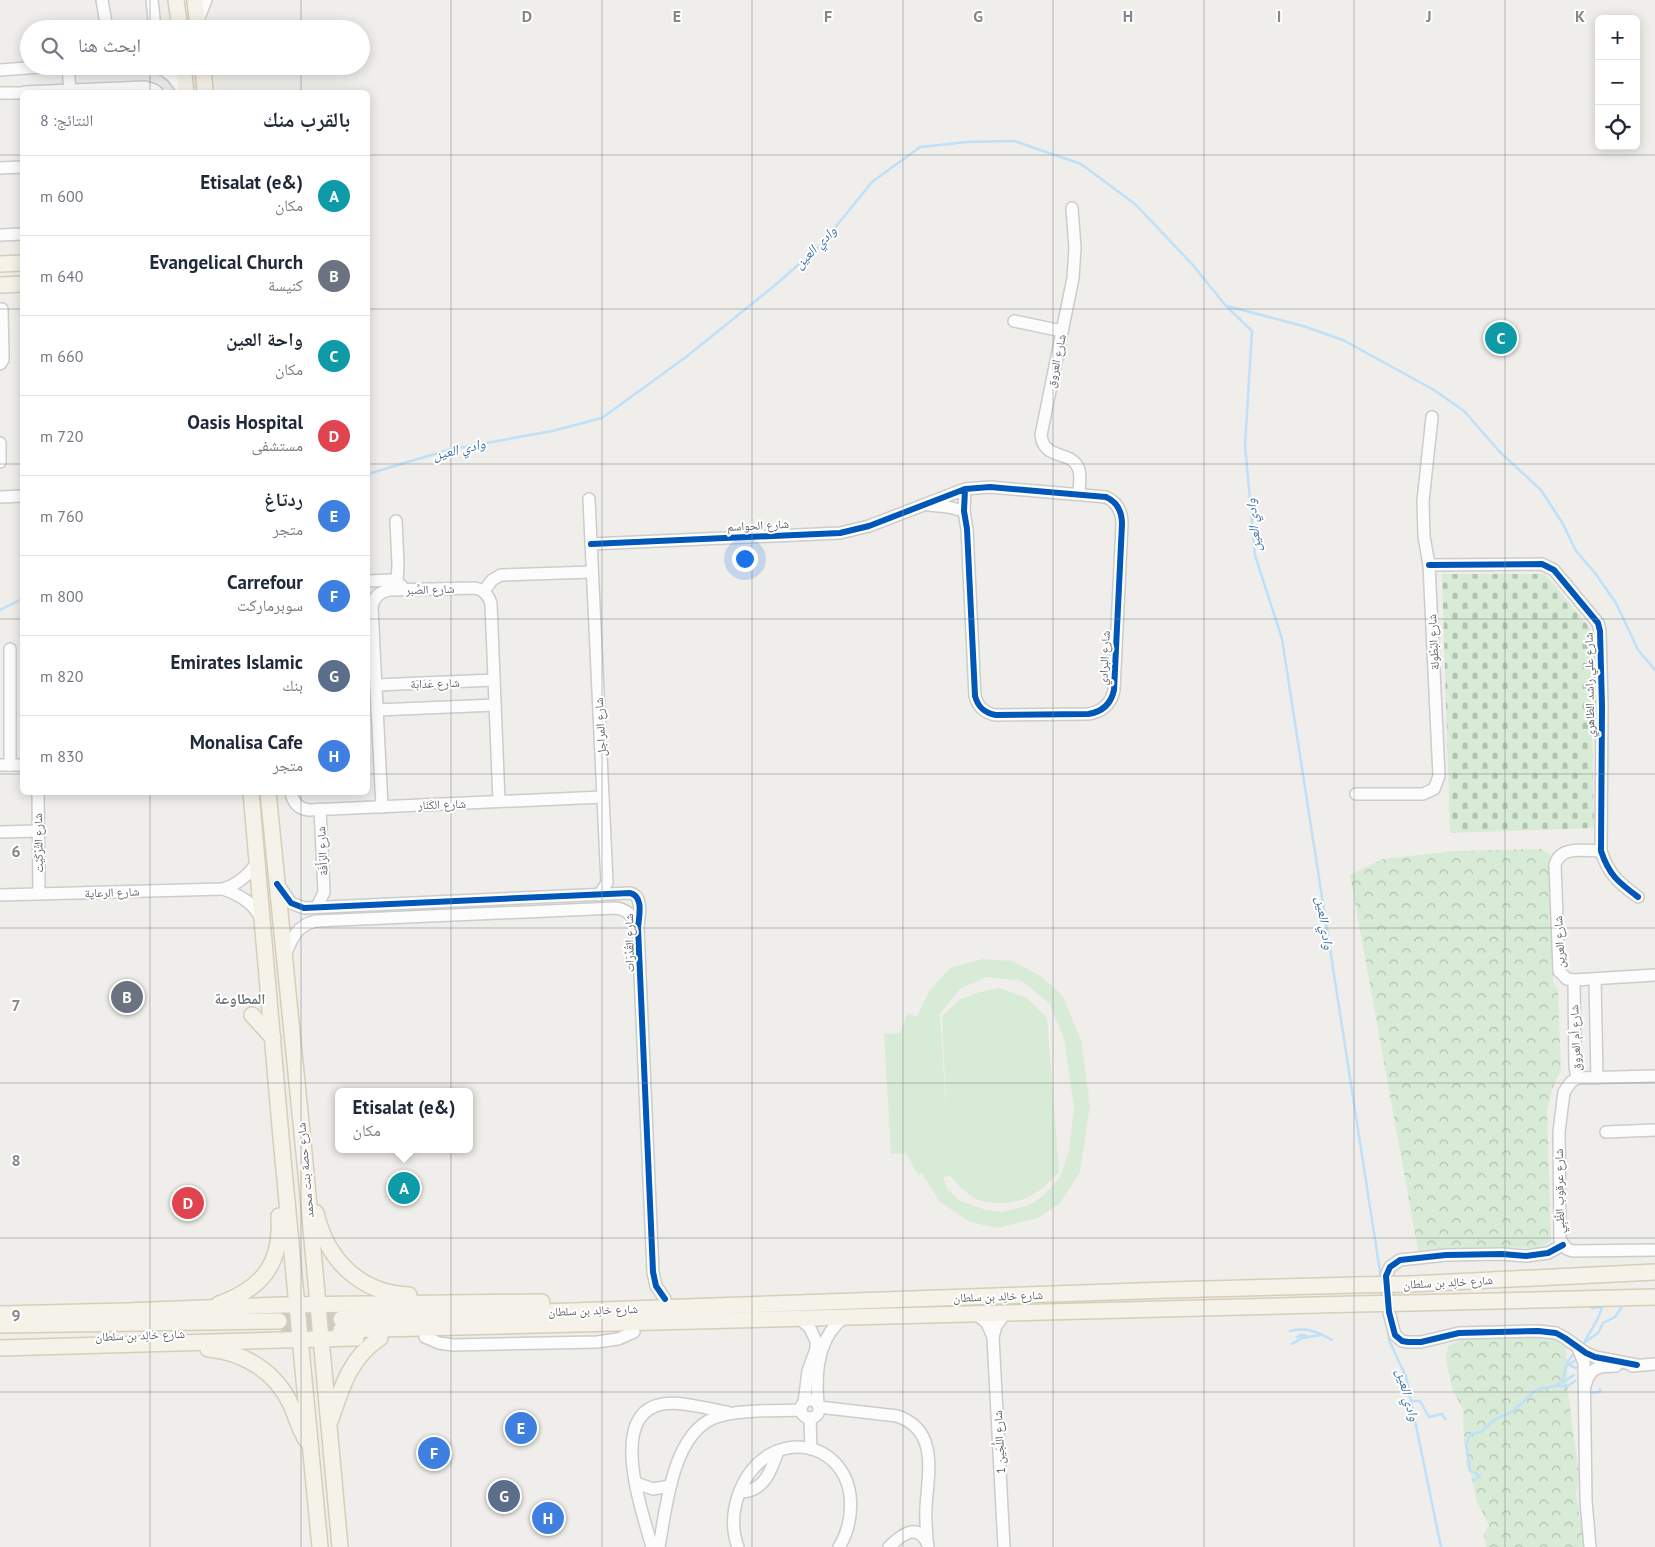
<!DOCTYPE html>
<html lang="ar">
<meta charset="utf-8">
<style>
:root{--surface:#fff;--page:#f2f2f3;--text:#1f2937;--muted:#747a83;--line:#e0e1e3;--accent:#919496}
body{margin:0;font-family:"PT Sans","Noto Naskh Arabic",sans-serif;background:var(--page);color:var(--text);direction:rtl}
.controls{position:absolute;right:15px;top:15px;display:grid;overflow:hidden;border-radius:8px;box-shadow:0 2px 12px #0003}
.controls button{width:45px;height:45px;display:grid;place-items:center;padding:0;border:0;border-bottom:1px solid var(--line);background:var(--surface);color:var(--text);font:25px sans-serif}
.you{position:absolute;left:744px;top:558px;width:18px;height:18px;margin:-12px;border:4px solid #fff;border-radius:50%;background:#1a73e8;box-shadow:0 0 0 8px #1a73e833}
.badge{display:grid;place-items:center;width:32px;height:32px;border-radius:50%;background:var(--accent);color:#fff;font-size:16px;font-weight:700}
.pin{position:absolute;translate:-50% -50%;border:2px solid #fff;box-shadow:0 1px 5px #0006}
.popup{position:absolute;left:335px;top:1088px;width:138px;height:65px;box-sizing:border-box;display:grid;place-content:center;border-radius:8px;background:var(--surface);filter:drop-shadow(0 1px 4px #0005);font-size:16px;white-space:nowrap;color:var(--muted)}
.popup b{font-size:19px;color:var(--text)}
.popup::after{content:'';position:absolute;left:50%;top:100%;margin-left:-10px;border:10px solid transparent;border-top-color:var(--surface)}
.list{margin:0;padding:0;list-style:none}
h2{display:flex;justify-content:space-between;align-items:center;height:65px;margin:0;padding:0 20px;font-size:21px}
h2 small{font-size:16px;font-weight:400;color:var(--muted)}
.list li{display:grid;grid-template-columns:32px 1fr auto;gap:15px;align-items:center;box-sizing:border-box;height:80px;padding:0 20px;border-top:1px solid var(--line)}
.list b{display:block;font-size:19px;white-space:nowrap}
.list p{margin:0;font-size:16px;white-space:nowrap;color:var(--muted)}
.list em{font-size:16px;font-style:normal;color:var(--muted)}
.icon{flex:none;width:28px;height:28px;fill:none;stroke:currentColor;stroke-width:2;stroke-linecap:round;stroke-linejoin:round}
.map{position:relative;flex:none;width:1655px;height:1547px;overflow:hidden;direction:ltr}
.search{position:absolute;background:var(--surface);box-shadow:0 2px 12px #0003;left:20px;top:20px;width:350px;height:55px;display:flex;align-items:center;gap:12px;box-sizing:border-box;padding:0 18px;border-radius:28px;color:var(--muted);font-size:19px}
.panel{position:absolute;background:var(--surface);box-shadow:0 2px 12px #0003;left:20px;top:90px;width:350px;height:705px;border-radius:8px;direction:rtl}
.map>svg:first-child{display:block}
</style>
<div class="map">
<svg width="1655" height="1547" viewBox="0 0 1655 1547">
<defs>
<pattern id="forest-crowns" width="20" height="18" patternUnits="userSpaceOnUse" patternTransform="scale(1.25)"><rect width="20" height="18" fill="#d8ebd6"/><path d="M2 6a3 3 0 1 1 6 0M12 15a3 3 0 1 1 6 0" fill="none" stroke="#b2c2b1"/></pattern>
<pattern id="cemetery-stones" width="16" height="16" patternUnits="userSpaceOnUse" patternTransform="scale(1.25)"><rect width="16" height="16" fill="#d8ebd6"/><path d="M2 7V4a2 2 0 0 1 4 0v3zM10 15v-3a2 2 0 0 1 4 0v3z" fill="#b2c2b1"/></pattern>
</defs>
<rect width="100%" height="100%" fill="#efeeea"/>
<!-- forest -->
<g fill="url(#forest-crowns)">
<path d="M1542,849L1550,855L1553,981L1558,991L1561,1071L1554,1084L1547,1109L1551,1241L1539,1248L1498,1247L1418,1250L1350,875L1383,859L1454,851Z"/>
<path d="M1471,1337H1535L1560,1340L1566,1348L1568,1392L1579,1475L1576,1494L1585,1547H1486L1484,1534L1489,1525L1477,1502L1470,1471L1466,1465L1467,1453L1464,1441L1463,1410L1452,1388L1446,1358L1448,1346L1459,1341Z"/>
</g>
<!-- cemetery -->
<path fill="url(#cemetery-stones)" d="M1442,574H1545L1590,628L1594,828L1450,833Z"/>
<!-- pitch -->
<path fill="#d8ebd6" fill-rule="evenodd" d="M983,959L1013,961L1042,977L1062,995L1081,1040L1090,1105L1080,1172L1060,1203L1038,1218L997,1228L970,1222L940,1202L922,1173L918,1175L906,1153L891,1154L884,1034L900,1033L908,1013L917,1017L929,991L950,968ZM986,977L1022,981L1049,1003L1064,1038L1074,1108L1069,1151L1060,1177L1046,1193L1032,1204L1003,1212L986,1210L958,1200L947,1188L943,1177L950,1176C957,1183 966,1194 976,1199C981,1202 989,1202 995,1203C1024,1204 1040,1193 1059,1172L1047,1018L1027,998L999,988L980,992L959,1000L942,1016L947,1126L940,1014L960,989Z"/>
<g fill="none" stroke-linecap="round" stroke-linejoin="round">
<!-- stream -->
<g stroke="#bfe0f9" stroke-width="2.5">
<path d="M1227,306L1303,326L1343,340L1434,390L1464,411L1500,452L1541,490L1563,524L1576,551L1595,573L1616,603L1638,650L1655,670"/>
<path d="M368,474L448,450L552,431L602,418L686,357L774,286L821,245L872,182L920,147L967,142L1014,141L1081,164L1135,204L1192,264L1226,306L1252,331L1245,445L1255,555L1282,639L1381,1278"/>
<path d="M0,610L22,599"/>
<path d="M1388,1328L1389,1340L1406,1377L1441,1547"/>
<path d="M1290,1331C1307,1327 1318,1332 1332,1340"/>
<path d="M1297,1337L1302,1335L1307,1336"/>
<path d="M1584,1343C1590,1331 1599,1320 1602,1307L1592,1308"/>
<path d="M1292,1344L1302,1338L1321,1335"/>
<path d="M1581,1345L1598,1333L1603,1323L1615,1317L1621,1308"/>
<path d="M1567,1365L1578,1359"/>
<path d="M1569,1365L1576,1368"/>
<path d="M1563,1382L1574,1375"/>
<path d="M1556,1386H1568L1575,1381"/>
<path d="M1588,1393L1600,1392V1389"/>
<path d="M1411,1401H1420L1429,1417L1442,1414L1445,1419"/>
<path d="M1473,1481L1480,1477L1476,1473L1470,1471L1466,1444L1471,1434L1481,1432L1494,1420L1513,1411L1536,1390L1554,1386L1562,1382L1568,1361L1576,1351"/>
</g>
<!-- major-tunnel -->
<g stroke="#cbcbca" stroke-width="15" stroke-dasharray="15 8" stroke-linecap="butt">
<path d="M279,1321L341,1319"/>
<path d="M281,1331L341,1330"/>
</g>
<defs>
<g id="minor">
<path d="M102,0L107,29"/>
<path d="M198,20L206,0"/>
<path d="M152,29L154,18L152,0"/>
<path d="M68,66L70,92"/>
<path d="M158,66L172,76L184,92"/>
<path d="M0,70L53,66"/>
<path d="M25,92L145,87L154,90L157,92"/>
<path d="M0,93H22"/>
<path d="M0,168L22,167"/>
<path d="M1072,208L1075,248L1073,278L1041,435C1044,462 1073,449 1079,470C1081,478 1079,487 1079,494"/>
<path d="M0,235L22,234"/>
<path d="M1014,321L1062,331"/>
<path d="M0,364L3,360V356L2,309"/>
<path d="M0,443V462"/>
<path d="M0,497L22,496"/>
<path d="M589,499L607,883L599,895"/>
<path d="M929,505L948,507L964,511"/>
<path d="M396,521L398,564L397,582"/>
<path d="M591,544L840,533L869,526L965,489L990,487L1106,497C1117,502 1122,512 1122,524L1114,690C1111,704 1102,712 1088,714L996,715C984,713 978,707 975,696L967,529L964,511L965,489"/>
<path d="M1429,565L1542,564L1554,570L1598,623L1600,631L1602,706L1601,851C1609,875 1618,882 1638,897"/>
<path d="M368,581L392,580L402,586"/>
<path d="M484,591L492,580L501,575L592,572"/>
<path d="M10,649V765"/>
<path d="M376,685L494,680"/>
<path d="M377,710L495,705"/>
<path d="M0,765H22"/>
<path d="M38,792L39,894"/>
<path d="M291,792C293,803 299,809 309,810L603,797"/>
<path d="M1356,794H1423L1434,789L1439,776L1429,565L1424,536L1423,501L1432,417"/>
<path d="M382,807L372,608C373,598 379,592 389,590L475,588C484,590 489,595 491,604L499,801"/>
<path d="M0,832L38,831"/>
<path d="M1601,851C1585,851 1560,845 1555,865L1559,971L1567,979L1574,980L1655,975"/>
<path d="M278,884L291,903L304,908L630,893C644,896 639,916 638,928L653,1272L656,1286L665,1299"/>
<path d="M223,889C240,895 254,903 261,919"/>
<path d="M0,895L223,889C239,884 249,875 258,861"/>
<path d="M317,907L324,892L320,809"/>
<path d="M285,955C292,938 297,925 316,921L615,908C628,909 633,917 638,928"/>
<path d="M1595,979L1597,1078"/>
<path d="M1574,980L1575,1067L1577,1078L1655,1076"/>
<path d="M1577,1078L1571,1082L1564,1092L1559,1132L1560,1240L1567,1249L1573,1251L1655,1250"/>
<path d="M1606,1132L1655,1130"/>
<path d="M1563,1245L1548,1253L1526,1256L1502,1254L1446,1255L1400,1260L1390,1267L1386,1276L1389,1312L1395,1335L1402,1341L1408,1342H1421L1459,1333L1538,1331L1556,1333L1565,1338L1586,1353L1595,1357L1637,1365"/>
<path d="M975,1313L987,1323L993,1337L1004,1547"/>
<path d="M799,1318L810,1328L816,1341V1349L808,1371L804,1403"/>
<path d="M425,1337L439,1343L453,1345L597,1342L618,1339L634,1332"/>
<path d="M993,1337L996,1326L1006,1312"/>
<path d="M1578,1348L1584,1363L1586,1501L1590,1547"/>
<path d="M1632,1366L1655,1364"/>
<path d="M1585,1386C1590,1367 1598,1366 1616,1366"/>
<circle cx="810" cy="1409" r="9"/>
<path d="M818,1404C815,1373 818,1336 845,1317"/>
<path d="M819,1407L897,1416C939,1430 928,1473 926,1507C925,1519 927,1531 927,1542"/>
<path d="M810,1418L811,1449"/>
<path d="M636,1483L653,1489L670,1486"/>
<path d="M740,1492C764,1492 771,1471 778,1451"/>
<path d="M652,1547C643,1513 606,1413 663,1404C682,1401 708,1409 727,1412"/>
<path d="M659,1547C666,1509 672,1435 714,1418C736,1409 777,1411 801,1410"/>
<path d="M738,1547C726,1515 740,1473 769,1455C805,1434 845,1456 850,1495C852,1514 849,1531 839,1547"/>
<path d="M889,1547C901,1535 918,1521 928,1545"/>
</g>
<g id="major">
<path d="M176,0L180,29"/>
<path d="M195,0L198,29"/>
<path d="M183,66L186,92"/>
<path d="M203,66L205,92"/>
<path d="M0,264L22,263"/>
<path d="M0,285L22,284"/>
<path d="M251,792L282,1149L320,1547"/>
<path d="M268,792L306,1173L340,1547"/>
<path d="M252,1015L273,1038"/>
<path d="M316,1213C327,1260 360,1293 409,1295"/>
<path d="M1411,1284L1655,1272"/>
<path d="M1411,1303L1655,1297"/>
<path d="M219,1304C263,1288 282,1263 279,1216"/>
<path d="M0,1314L126,1311L283,1305L542,1302"/>
<path d="M341,1319L1168,1290L1354,1285"/>
<path d="M0,1325L279,1321"/>
<path d="M341,1330L1355,1304"/>
<path d="M0,1348L356,1338"/>
<path d="M208,1349C244,1352 276,1372 291,1405C297,1418 299,1430 307,1441"/>
<path d="M331,1419C342,1386 350,1358 380,1338"/>
</g>
</defs>
<!-- minor casing -->
<use href="#minor" stroke="#cbcccc" stroke-width="14"/>
<!-- major casing -->
<use href="#major" stroke="#d7ceb8" stroke-width="18"/>
<!-- minor -->
<use href="#minor" stroke="#fdfcfc" stroke-width="11"/>
<!-- major -->
<use href="#major" stroke="#f4f2e9" stroke-width="15"/>
<defs>
<g id="major-bridge">
<path d="M1354,1285L1411,1284"/>
<path d="M1355,1304L1411,1303"/>
</g>
</defs>
<!-- major-bridge casing -->
<use href="#major-bridge" stroke="#d7ceb8" stroke-width="18" stroke-linecap="butt"/>
<!-- major-bridge -->
<use href="#major-bridge" stroke="#f4f2e9" stroke-width="15"/>
<defs>
<g id="cycleway">
<path d="M591,544L840,533L869,526L965,489L990,487L1106,497C1117,502 1122,512 1122,524L1114,690C1111,704 1102,712 1088,714L996,715C984,713 978,707 975,696L967,529L964,511L965,489"/>
<path d="M1429,565L1542,564L1554,570L1598,623L1600,631L1602,706L1601,851C1609,875 1618,882 1638,897"/>
<path d="M277,884L291,903L304,908L630,893C644,896 639,916 638,928L653,1272L656,1286L665,1299"/>
<path d="M1563,1245L1548,1253L1526,1256L1502,1254L1446,1255L1400,1260L1390,1267L1386,1276L1389,1312L1395,1335L1402,1341L1408,1342H1421L1459,1333L1538,1331L1556,1333L1565,1338L1586,1353L1595,1357L1637,1365"/>
</g>
</defs>
<!-- cycleway casing -->
<use href="#cycleway" stroke="#fff" stroke-width="9"/>
<!-- cycleway -->
<use href="#cycleway" stroke="#0057b8" stroke-width="6"/>
</g>
<!-- grid -->
<path fill="none" stroke="#84888a" stroke-width="1" stroke-opacity="0.55" d="M150,0V29M301,0V29M451,0V1547M602,0V1547M752,0V1547M903,0V1547M1053,0V1547M1204,0V1547M1354,0V1547M1505,0V1547M150,66V92M301,66V92M0,155H22M368,155H1655M0,309H22M368,309H1655M0,464H22M368,464H1655M0,619H22M368,619H1655M0,774H22M368,774H1655M150,792V1547M301,792V1547M0,928H1655M0,1083H1655M0,1238H1655M0,1392H1655"/>
<g text-anchor="middle" dominant-baseline="central" stroke-width="4" stroke-linejoin="round" paint-order="stroke">
<!-- street labels -->
<g font-size="12" fill="#5f6368" stroke="#fff">
<text transform="translate(1056 361) rotate(-78)">شارع العروق</text>
<text transform="translate(758 525) rotate(-3)">شارع الحواسم</text>
<text transform="translate(430 589) rotate(-2)">شارع الصَّبر</text>
<text transform="translate(1433 642) rotate(-93)">شارع البُطُولة</text>
<text transform="translate(1104 658) rotate(-87)">شارع البرادي</text>
<text transform="translate(435 683) rotate(-2)">شارع عَدَابَة</text>
<text transform="translate(1589 685) rotate(-91)">شارع علي راشد الظاهري</text>
<text transform="translate(600 727) rotate(-93)">شارع المراجل</text>
<text transform="translate(442 804) rotate(-2)">شارع الكَنَار</text>
<text transform="translate(38 843) rotate(-91)">شارع التَّرْكَيْت</text>
<text transform="translate(322 851) rotate(-93)">شارع الرَأَفَة</text>
<text transform="translate(112 892) rotate(-2)">شارع الرعاية</text>
<text transform="translate(1559 942) rotate(-93)">شارع العرين</text>
<text transform="translate(629 943) rotate(-91)">شارع القُدْرَات</text>
<text transform="translate(1575 1038) rotate(-92)">شارع أم العروق</text>
<text transform="translate(305 1170) rotate(-95)">شارع حصة بنت محمد</text>
<text transform="translate(1559 1191) rotate(-91)">شارع عرقوب الظَّبِي</text>
<text transform="translate(1448 1282) rotate(-3)">شارع خالِد بن سلطان</text>
<text transform="translate(998 1296) rotate(-2)">شارع خالِد بن سلطان</text>
<text transform="translate(593 1310) rotate(-2)">شارع خالِد بن سلطان</text>
<text transform="translate(140 1335) rotate(-2)">شارع خالِد بن سلطان</text>
<text transform="translate(999 1442) rotate(-93)">شارع اللُّجَين 1</text>
</g>
<!-- water labels -->
<g font-size="14" font-style="italic" fill="#4174aa" stroke="#fff">
<text transform="translate(815 247) rotate(-45)">وادي العين</text>
<text transform="translate(459 449) rotate(-13)">وادي العين</text>
<text transform="translate(1253 525) rotate(-96)">وادي العين</text>
<text transform="translate(1325 923) rotate(81)">وادي العين</text>
<text transform="translate(1408 1395) rotate(75)">وادي العين</text>
</g>
<!-- quarter labels -->
<g font-size="15" font-weight="bold" fill="#70757a" stroke="#fff">
<text x="240" y="998">المطاوعة</text>
</g>
</g>
<g font-size="16" text-anchor="middle" font-weight="bold" fill="#84888a" stroke="#fff" stroke-width="4" stroke-linejoin="round" paint-order="stroke">
<text x="527" y="22">D</text>
<text x="677" y="22">E</text>
<text x="828" y="22">F</text>
<text x="978" y="22">G</text>
<text x="1128" y="22">H</text>
<text x="1279" y="22">I</text>
<text x="1429" y="22">J</text>
<text x="1580" y="22">K</text>
<text x="16" y="857">6</text>
<text x="16" y="1011">7</text>
<text x="16" y="1166">8</text>
<text x="16" y="1321">9</text>
</g>
</svg>
<div class="controls">
<button>+</button>
<button>−</button>
<button><svg class="icon" aria-label="locate" viewBox="0 0 24 24"><circle cx="12" cy="12" r="6"/><path d="M12 2v4M12 18v4M2 12h4M18 12h4"/></svg></button>
</div>
<div class="you"></div>
<div class="pin badge" style="left:404px;top:1188px;background:#0f9aa8">A</div>
<div class="popup"><b>Etisalat (e&amp;)</b>مكان</div>
<div class="pin badge" style="left:127px;top:997px;background:#6b7280">B</div>
<div class="pin badge" style="left:1501px;top:338px;background:#0f9aa8">C</div>
<div class="pin badge" style="left:188px;top:1203px;background:#e0444e">D</div>
<div class="pin badge" style="left:521px;top:1428px;background:#3f7fe0">E</div>
<div class="pin badge" style="left:434px;top:1453px;background:#3f7fe0">F</div>
<div class="pin badge" style="left:504px;top:1496px;background:#5c6f8a">G</div>
<div class="pin badge" style="left:548px;top:1518px;background:#3f7fe0">H</div>
<div class="search"><svg class="icon" aria-label="search" viewBox="0 0 24 24"><circle cx="10" cy="10" r="6"/><path d="M15 15l6 6"/></svg>ابحث هنا</div>
<section class="panel">
<h2>بالقرب منك<small>النتائج: 8</small></h2>
<ul class="list">
<li><span class="badge" style="background:#0f9aa8">A</span><div><b>Etisalat (e&amp;)</b><p>مكان</p></div><em>600 m</em></li>
<li><span class="badge" style="background:#6b7280">B</span><div><b>Evangelical Church</b><p>كنيسة</p></div><em>640 m</em></li>
<li><span class="badge" style="background:#0f9aa8">C</span><div><b>واحة العين</b><p>مكان</p></div><em>660 m</em></li>
<li><span class="badge" style="background:#e0444e">D</span><div><b>Oasis Hospital</b><p>مستشفى</p></div><em>720 m</em></li>
<li><span class="badge" style="background:#3f7fe0">E</span><div><b>ردتاغ</b><p>متجر</p></div><em>760 m</em></li>
<li><span class="badge" style="background:#3f7fe0">F</span><div><b>Carrefour</b><p>سوبرماركت</p></div><em>800 m</em></li>
<li><span class="badge" style="background:#5c6f8a">G</span><div><b>Emirates Islamic</b><p>بنك</p></div><em>820 m</em></li>
<li><span class="badge" style="background:#3f7fe0">H</span><div><b>Monalisa Cafe</b><p>متجر</p></div><em>830 m</em></li>
</ul>
</section>
</div>
